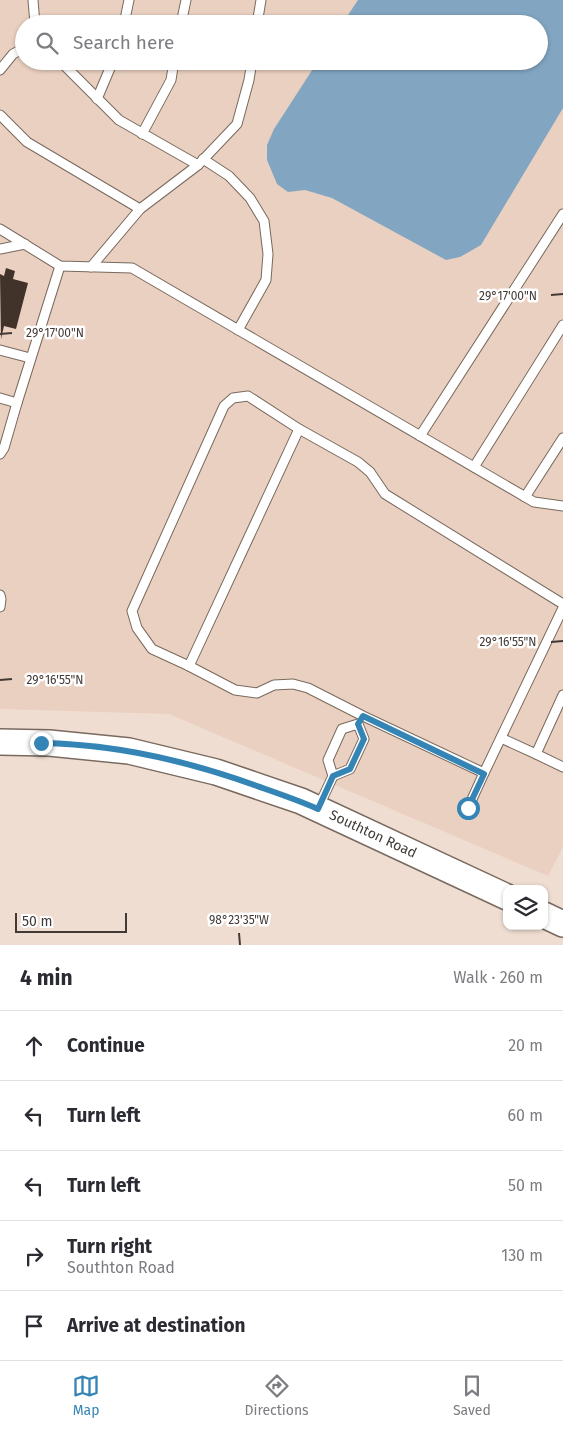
<!DOCTYPE html>
<meta charset="utf-8">
<style>
:root{--surface:#fff;--page:#f2f2f3;--text:#2b2b33;--muted:#7c7c81;--line:#e1e1e2;--accent:#3584b6}
body{margin:0;font-family:"Fira Sans",sans-serif;background:var(--page);color:var(--text)}
.controls{position:absolute;right:15px;bottom:15px;display:grid;overflow:hidden;border-radius:10px;box-shadow:0 1px 4px #0004}
.controls button{width:45px;height:45px;display:grid;place-items:center;padding:0;border:0;border-bottom:1px solid var(--line);background:var(--surface);color:var(--text);font:25px sans-serif}
.scale{position:absolute;left:15px;bottom:12px;width:112px;box-sizing:border-box;padding-left:5px;border:2px solid #423a36;border-top:0;font-size:14px;line-height:18px;white-space:nowrap;color:#423a36;-webkit-text-stroke:4px #fff;paint-order:stroke}
.stop{position:absolute;width:15px;height:15px;margin:-11px;border:4px solid #3584b6;border-radius:50%;background:#fff}
.stop.end{background:#3584b6;border-color:#fff;box-shadow:0 1px 5px #0008}
.list{margin:0;padding:0;list-style:none}
h2{display:flex;justify-content:space-between;align-items:center;height:65px;margin:0;padding:0 20px;font-size:21px}
h2 small{font-size:16px;font-weight:400;color:var(--muted)}
.list li{display:grid;grid-template-columns:32px 1fr auto;gap:15px;align-items:center;box-sizing:border-box;height:70px;padding:0 20px;border-top:1px solid var(--line)}
.list b{display:block;font-size:19px;white-space:nowrap}
.list p{margin:0;font-size:16px;white-space:nowrap;color:var(--muted)}
.list em{font-size:16px;font-style:normal;color:var(--muted)}
.icon{flex:none;width:28px;height:28px;fill:none;stroke:currentColor;stroke-width:2;stroke-linecap:round;stroke-linejoin:round}
.map{position:relative;flex:none;width:563px;height:945px;overflow:hidden}
.search{position:absolute;background:var(--surface);box-shadow:0 1px 4px #0004;left:15px;right:15px;top:15px;height:55px;display:flex;align-items:center;gap:12px;box-sizing:border-box;padding:0 18px;border-radius:28px;color:var(--muted);font-size:19px}
.sheet{height:415px;background:var(--surface)}
nav{display:flex;justify-content:space-around;align-items:center;box-sizing:border-box;height:70px;border-top:1px solid var(--line);background:var(--surface);font-size:14px;color:var(--muted)}
nav a{display:grid;justify-items:center;gap:2px}
nav .on{color:var(--accent)}
.map>svg:first-child{display:block}
</style>
<div class="map">
<svg width="563" height="945" viewBox="0 0 563 945">
<rect width="100%" height="100%" fill="#f0ddd1"/>
<!-- built -->
<path fill="#ead0c0" fill-rule="evenodd" d="M0,0H563V847L548,876L169,714L0,709ZM24,24H539V61H24Z"/>
<!-- water -->
<path fill="#82a6c1" d="M358,0H563V108L481,245L460,257L446,260L332,198L305,190L288,192L277,184L267,160V145L274,129L318,61H539V24H342Z"/>
<!-- building -->
<path fill="#42332a" d="M6,268L15,271L13,279L28,283L16,329L4,326L1,339L0,274L4,276Z"/>
<g fill="none" stroke-linecap="round" stroke-linejoin="round">
<defs>
<g id="lane">
<path d="M33,0L35,24"/>
<path d="M124,24L129,0"/>
<path d="M181,24L186,0"/>
<path d="M257,24L261,0"/>
<path d="M60,61L119,120L198,165"/>
<path d="M0,70L13,54L24,48"/>
<path d="M97,99L113,61"/>
<path d="M0,115L27,142L140,209"/>
<path d="M142,134L171,80L174,61"/>
<path d="M203,159L229,176L250,198L264,221L268,254L266,280L238,330"/>
<path d="M0,229L60,266L132,268L534,502L563,506"/>
<path d="M0,249L25,244"/>
<path d="M91,267L140,209L198,165L237,124L249,80L252,61"/>
<path d="M0,350L30,358"/>
<path d="M0,398L17,403L60,266"/>
<path d="M420,436L563,214"/>
<path d="M0,454L4,448L17,403"/>
<path d="M474,467L563,325"/>
<path d="M525,497L563,438"/>
<path d="M0,595L1,599L0,607"/>
<path d="M563,604L385,494L370,472L358,462L299,429L189,666L235,690L257,693L274,685L293,684L308,688L363,716L484,773L563,608"/>
<path d="M189,666L152,649L137,628L132,611L224,406L233,398L248,396L299,429"/>
<path d="M563,695L536,754L563,767"/>
<path d="M501,738L536,754"/>
<path d="M318,808L333,776L350,769L364,739L358,724L342,729L328,760L333,776"/>
<path d="M468,808L484,773"/>
</g>
<g id="secondary">
<path d="M0,742L49,743L129,751L216,772L301,801L507,897"/>
<path d="M544,915L563,924"/>
</g>
</defs>
<!-- lane casing -->
<use href="#lane" stroke="#79695e" stroke-width="11"/>
<!-- secondary casing -->
<use href="#secondary" stroke="#79695e" stroke-width="28"/>
<!-- lane -->
<use href="#lane" stroke="#fff" stroke-width="9"/>
<!-- secondary -->
<use href="#secondary" stroke="#fff" stroke-width="25"/>
</g>
<g fill="none" stroke-linecap="round" stroke-linejoin="round">
<!-- route -->
<path stroke="#3584b6" stroke-width="6" d="M41,743C115,744 188,761 257,786C277,793 298,800 318,809L333,776L350,769L364,739L358,724L363,716L484,774L468,808"/>
</g>
<!-- ticks -->
<path fill="none" stroke="#423a36" stroke-width="2" d="M551,295L563,294M0,334L12,333M551,642L563,641M0,680L12,679M239,933L240,945"/>
<g text-anchor="middle" dominant-baseline="central" stroke-width="5" stroke-linejoin="round" paint-order="stroke">
<!-- street labels -->
<g font-size="14" fill="#423a36" stroke="#fff">
<text transform="translate(373 834) rotate(25)">Southton Road</text>
</g>
</g>
<g font-size="12" text-anchor="middle" fill="#423a36" stroke="#fff" stroke-width="5" stroke-linejoin="round" paint-order="stroke">
<text x="508" y="300">29°17'00"N</text>
<text x="55" y="337">29°17'00"N</text>
<text x="508" y="646">29°16'55"N</text>
<text x="55" y="684">29°16'55"N</text>
<text x="239" y="924">98°23'35"W</text>
</g>
</svg>
<div class="controls">
<button><svg class="icon" aria-label="layers" viewBox="0 0 24 24"><path d="M12 4l9 5-9 5-9-5zM3 14l9 5 9-5"/></svg></button>
</div>
<div class="scale">50 m</div>
<div class="stop" style="left:468px;top:808px"></div>
<div class="stop end" style="left:41px;top:743px"></div>
<div class="search"><svg class="icon" aria-label="search" viewBox="0 0 24 24"><circle cx="10" cy="10" r="6"/><path d="M15 15l6 6"/></svg>Search here</div>
</div>
<section class="sheet">
<h2>4 min<small>Walk · 260 m</small></h2>
<ul class="list">
<li><svg class="icon" aria-label="ahead" viewBox="0 0 24 24"><path d="M12 20V5M6 11l6-6 6 6"/></svg><div><b>Continue</b></div><em>20 m</em></li>
<li><svg class="icon" aria-label="left" viewBox="0 0 24 24"><path d="M17 20v-9H6M10 6l-5 5 5 5"/></svg><div><b>Turn left</b></div><em>60 m</em></li>
<li><svg class="icon" aria-label="left" viewBox="0 0 24 24"><path d="M17 20v-9H6M10 6l-5 5 5 5"/></svg><div><b>Turn left</b></div><em>50 m</em></li>
<li><svg class="icon" aria-label="right" viewBox="0 0 24 24"><path d="M7 20v-9h11M14 6l5 5-5 5"/></svg><div><b>Turn right</b><p>Southton Road</p></div><em>130 m</em></li>
<li><svg class="icon" aria-label="arrive" viewBox="0 0 24 24"><path d="M6 21V4h12l-3 4 3 4H6"/></svg><div><b>Arrive at destination</b></div></li>
</ul>
</section>
<nav>
<a class="on"><svg class="icon" aria-label="map" viewBox="0 0 24 24"><path d="M3 6l6-2 6 2 6-2v14l-6 2-6-2-6 2zM9 4v14M15 6v14"/></svg>Map</a>
<a><svg class="icon" aria-label="directions" viewBox="0 0 24 24"><path d="M12 3l9 9-9 9-9-9zM9 14v-3h6M13 9l2 2-2 2"/></svg>Directions</a>
<a><svg class="icon" aria-label="saved" viewBox="0 0 24 24"><path d="M7 4h10v16l-5-4-5 4z"/></svg>Saved</a>
</nav>
